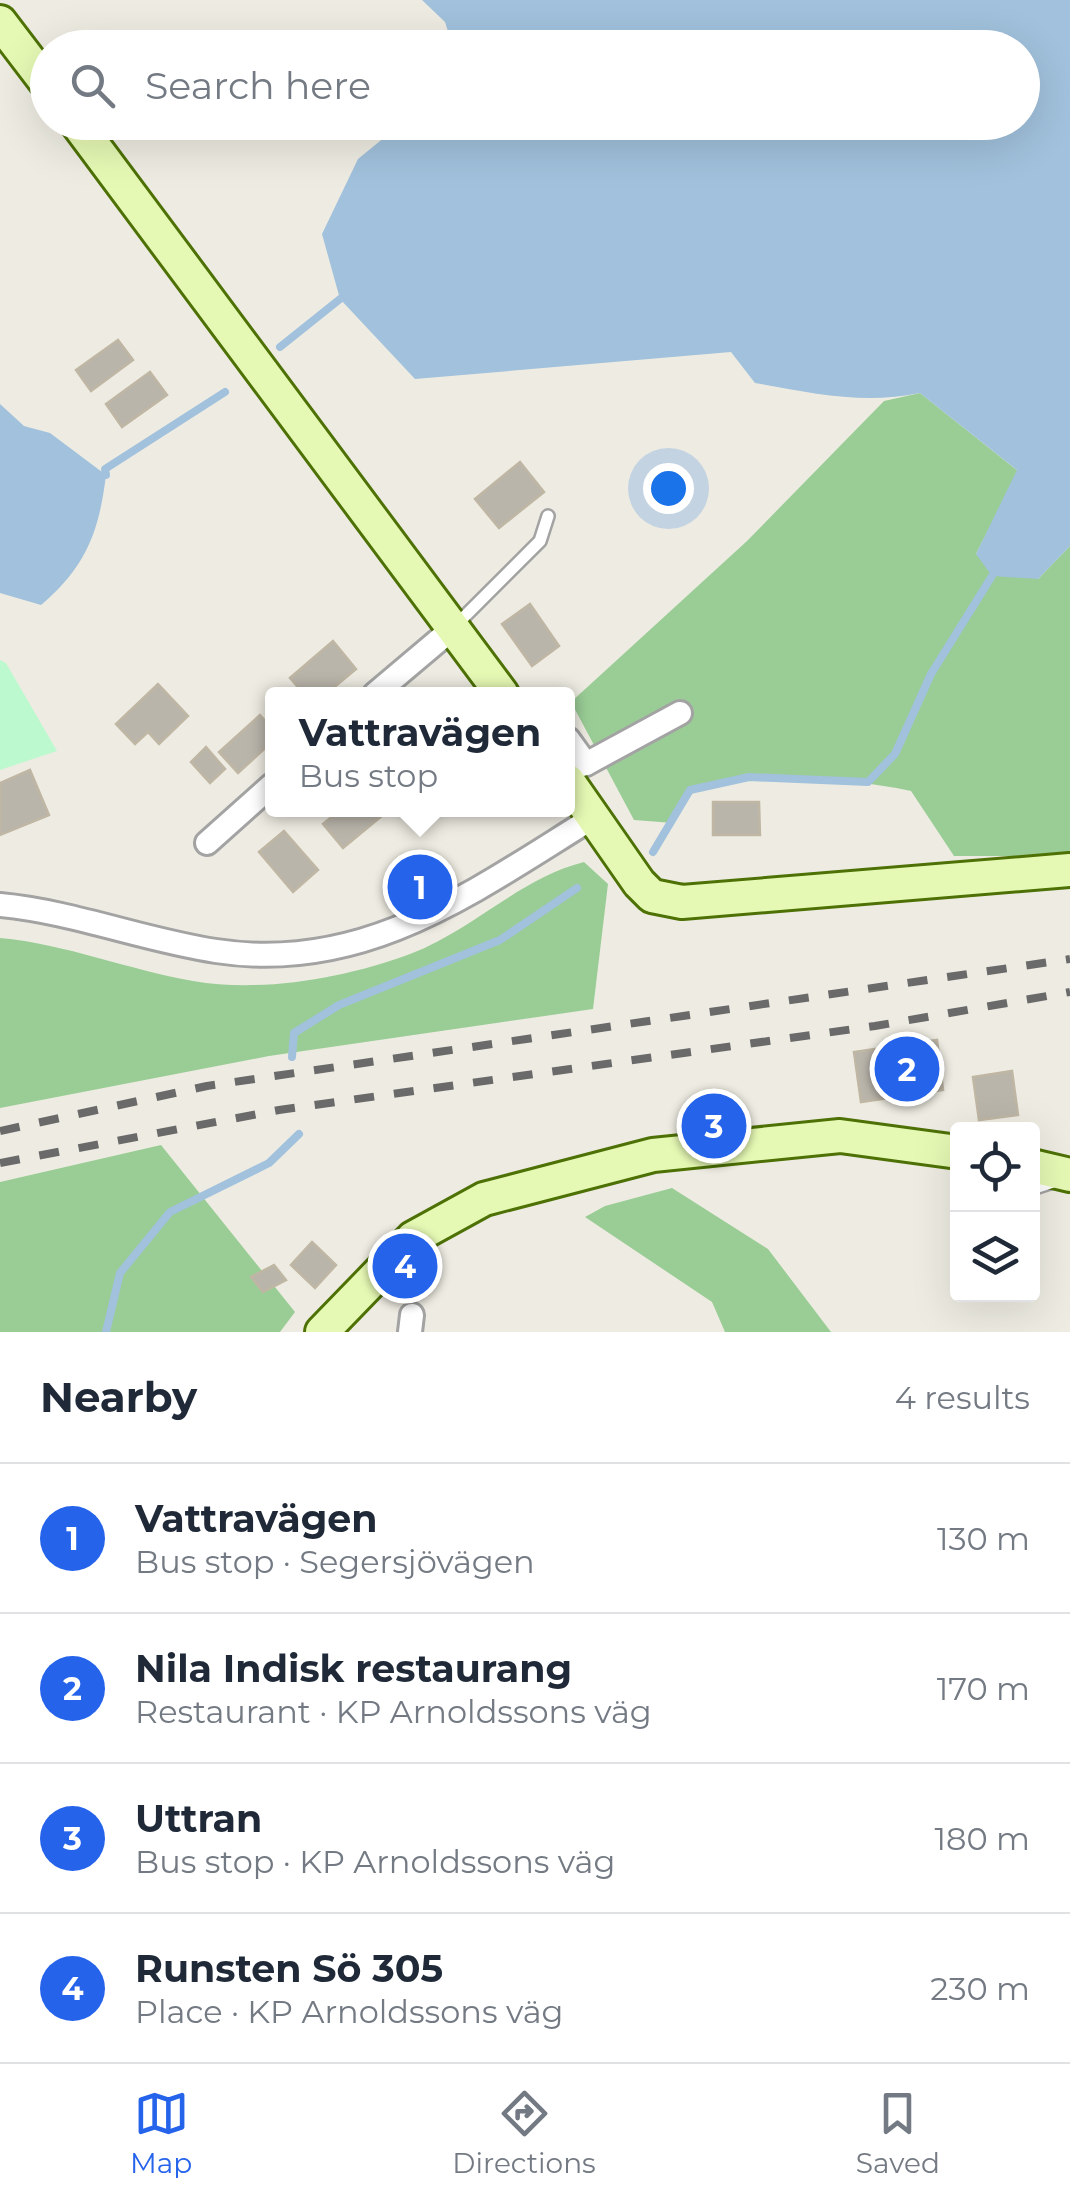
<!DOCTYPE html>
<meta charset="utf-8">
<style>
:root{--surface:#fff;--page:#f2f2f3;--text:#1f2937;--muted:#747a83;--line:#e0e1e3;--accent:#2563eb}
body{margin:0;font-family:Montserrat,sans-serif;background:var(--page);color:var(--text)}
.controls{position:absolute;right:30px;bottom:30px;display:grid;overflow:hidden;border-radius:10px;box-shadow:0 10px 40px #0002}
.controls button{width:90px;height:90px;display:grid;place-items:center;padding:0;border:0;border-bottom:2px solid var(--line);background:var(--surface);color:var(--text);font:50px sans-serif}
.you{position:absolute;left:668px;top:488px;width:35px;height:35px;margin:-25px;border:8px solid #fff;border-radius:50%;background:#1a73e8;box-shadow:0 0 0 15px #1a73e833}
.badge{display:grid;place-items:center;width:65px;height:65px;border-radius:50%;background:var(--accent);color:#fff;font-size:32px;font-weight:700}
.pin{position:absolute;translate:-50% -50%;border:5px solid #fff;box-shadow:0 2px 10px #0006}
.popup{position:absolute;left:265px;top:687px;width:310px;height:130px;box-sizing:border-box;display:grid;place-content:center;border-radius:10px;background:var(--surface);filter:drop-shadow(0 2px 8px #0005);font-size:32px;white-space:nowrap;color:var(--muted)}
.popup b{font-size:38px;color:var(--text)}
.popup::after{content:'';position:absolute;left:50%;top:100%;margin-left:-20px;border:20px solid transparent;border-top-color:var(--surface)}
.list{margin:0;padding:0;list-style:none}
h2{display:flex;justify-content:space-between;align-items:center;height:130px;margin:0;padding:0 40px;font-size:42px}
h2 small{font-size:32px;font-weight:400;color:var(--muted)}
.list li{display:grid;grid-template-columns:65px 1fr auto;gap:30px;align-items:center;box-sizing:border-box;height:150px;padding:0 40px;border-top:2px solid var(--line)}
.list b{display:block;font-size:38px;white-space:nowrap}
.list p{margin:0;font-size:32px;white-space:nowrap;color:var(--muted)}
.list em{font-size:32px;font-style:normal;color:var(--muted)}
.icon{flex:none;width:55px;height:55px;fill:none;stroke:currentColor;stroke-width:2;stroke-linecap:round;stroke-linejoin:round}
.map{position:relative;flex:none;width:1070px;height:1332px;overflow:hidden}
.search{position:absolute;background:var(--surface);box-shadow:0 10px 40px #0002;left:30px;right:30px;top:30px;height:110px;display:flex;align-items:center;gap:25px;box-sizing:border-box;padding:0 35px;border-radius:55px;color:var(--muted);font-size:38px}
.sheet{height:730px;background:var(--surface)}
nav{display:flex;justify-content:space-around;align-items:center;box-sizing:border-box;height:140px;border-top:2px solid var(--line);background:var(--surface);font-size:28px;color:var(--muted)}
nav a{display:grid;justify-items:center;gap:5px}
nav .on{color:var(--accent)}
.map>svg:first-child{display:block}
</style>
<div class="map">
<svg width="1070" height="1332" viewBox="0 0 1070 1332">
<rect width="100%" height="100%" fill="#eeece2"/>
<!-- forest -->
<g fill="#9acd96">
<path d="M920,393L1018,471L976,554L1038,579L1070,546V856H954L911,791C837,776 763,774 690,790L673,823L634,820L571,702L747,541L884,401Z"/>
<path d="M584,862L608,884L593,1009L269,1056L0,1108V938C66,944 129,970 193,981C263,993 345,978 410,954C473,930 520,878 584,862Z"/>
<path d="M161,1145L295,1312L280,1332H0V1182Z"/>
<path d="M672,1188L768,1249L831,1332H725L712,1302L585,1217L605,1206Z"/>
</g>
<!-- park -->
<path fill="#bdf9cf" d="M0,660L6,663L57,751L0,770Z"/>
<!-- water -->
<g fill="#a1c1dc">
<path d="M422,0H1070V546L1038,579L992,576L976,554L1017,470L920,393C863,405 812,393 755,383L731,352L415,379L340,299L322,234L358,159L402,123L1022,122V48L453,47L445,22Z"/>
<path d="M0,404L24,426L50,433L106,475C99,532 86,567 41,605L0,593Z"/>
</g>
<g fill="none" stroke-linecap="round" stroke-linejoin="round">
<!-- stream -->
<g stroke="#a1c1dc" stroke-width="8">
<path d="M280,347L340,299"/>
<path d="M106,475L105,469L225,392"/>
<path d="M653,852L690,790L749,777L868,782L895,754L931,674L992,576"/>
<path d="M292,1057L294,1033L339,1005L500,940L577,888"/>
<path d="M106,1332L120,1273L170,1212L269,1163L299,1134"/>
</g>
</g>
<!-- building -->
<g fill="#bab5ab" stroke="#bfb6a4" stroke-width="2.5">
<path d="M118,340L133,360L91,391L76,370Z"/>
<path d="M150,372L167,395L122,427L106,404Z"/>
<path d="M520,462L544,492L499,528L475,499Z"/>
<path d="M530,604L559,646L532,666L502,624Z"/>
<path d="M333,641L356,669L326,694H304L290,678Z"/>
<path d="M158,684L188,716L159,744L148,732L135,744L116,724Z"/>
<path d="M260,715L272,729V742L238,773L219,752Z"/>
<path d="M206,747L225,769L210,783L191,762Z"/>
<path d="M30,770L49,815L0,835V783Z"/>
<path d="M713,802H759L760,835H713Z"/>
<path d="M340,810H389L343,848L323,824Z"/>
<path d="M284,831L318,870L293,892L259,852Z"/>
<path d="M937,1040L943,1090L861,1102L854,1052Z"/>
<path d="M1012,1071L1018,1115L979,1120L973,1077Z"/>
<path d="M312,1242L336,1265L315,1288L291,1265Z"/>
<path d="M274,1265L286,1280L263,1292L251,1277Z"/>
</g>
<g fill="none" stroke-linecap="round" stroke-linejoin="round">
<defs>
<g id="lane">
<path d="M455,626L540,541L548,516"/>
<path d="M1032,1189L1056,1181"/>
</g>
<g id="street">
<path d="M375,694L452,629"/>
<path d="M568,739L586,764"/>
<path d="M568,769L586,764L680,713"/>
<path d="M207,843L272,785"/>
<path d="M0,905C74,912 143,940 216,951C365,974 474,891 594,817"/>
<path d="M410,1332L412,1315"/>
</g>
<g id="secondary">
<path d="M0,22L48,85"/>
<path d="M76,122L502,694"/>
<path d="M568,781L639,883L652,896L682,902L1070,870"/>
<path d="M1032,1166L1070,1175"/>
<path d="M322,1332L413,1238L484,1199L653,1155L840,1136L958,1152"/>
</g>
</defs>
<!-- lane casing -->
<use href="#lane" stroke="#a3a3a3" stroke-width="16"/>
<!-- street casing -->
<use href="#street" stroke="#a3a3a3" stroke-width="28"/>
<!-- secondary casing -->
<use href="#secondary" stroke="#4d7105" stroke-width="38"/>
<!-- lane -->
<use href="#lane" stroke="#fff" stroke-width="11"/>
<!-- street -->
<use href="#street" stroke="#fff" stroke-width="22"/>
<!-- secondary -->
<use href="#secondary" stroke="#e6f9b4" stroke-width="32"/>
<!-- rail -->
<g stroke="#6a6a6a" stroke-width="8" stroke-dasharray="20 20" stroke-linecap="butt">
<path d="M0,1131L207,1086L1070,959"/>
<path d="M0,1163L279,1110L875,1026L1070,992"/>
</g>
</g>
</svg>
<div class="controls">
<button><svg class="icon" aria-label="locate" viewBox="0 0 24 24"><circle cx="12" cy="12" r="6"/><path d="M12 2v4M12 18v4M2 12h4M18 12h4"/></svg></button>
<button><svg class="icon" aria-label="layers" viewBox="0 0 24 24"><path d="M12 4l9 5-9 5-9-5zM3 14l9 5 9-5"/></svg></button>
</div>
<div class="you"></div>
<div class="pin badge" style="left:420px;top:887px">1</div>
<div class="popup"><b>Vattravägen</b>Bus stop</div>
<div class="pin badge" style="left:907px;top:1069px">2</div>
<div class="pin badge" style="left:714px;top:1126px">3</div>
<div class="pin badge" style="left:405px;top:1266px">4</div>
<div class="search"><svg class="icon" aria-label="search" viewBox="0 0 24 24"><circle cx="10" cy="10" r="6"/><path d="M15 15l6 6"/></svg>Search here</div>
</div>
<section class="sheet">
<h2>Nearby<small>4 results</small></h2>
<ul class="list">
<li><span class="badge">1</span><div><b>Vattravägen</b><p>Bus stop · Segersjövägen</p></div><em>130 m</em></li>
<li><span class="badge">2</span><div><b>Nila Indisk restaurang</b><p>Restaurant · KP Arnoldssons väg</p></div><em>170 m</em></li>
<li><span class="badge">3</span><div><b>Uttran</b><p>Bus stop · KP Arnoldssons väg</p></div><em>180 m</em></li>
<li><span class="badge">4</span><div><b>Runsten Sö 305</b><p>Place · KP Arnoldssons väg</p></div><em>230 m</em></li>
</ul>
</section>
<nav>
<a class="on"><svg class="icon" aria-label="map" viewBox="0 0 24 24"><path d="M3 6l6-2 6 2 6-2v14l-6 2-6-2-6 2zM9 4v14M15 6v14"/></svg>Map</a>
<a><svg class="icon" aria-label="directions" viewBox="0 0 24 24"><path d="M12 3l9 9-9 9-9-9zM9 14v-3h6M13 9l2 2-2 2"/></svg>Directions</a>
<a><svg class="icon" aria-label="saved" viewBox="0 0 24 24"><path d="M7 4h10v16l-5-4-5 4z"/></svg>Saved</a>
</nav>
